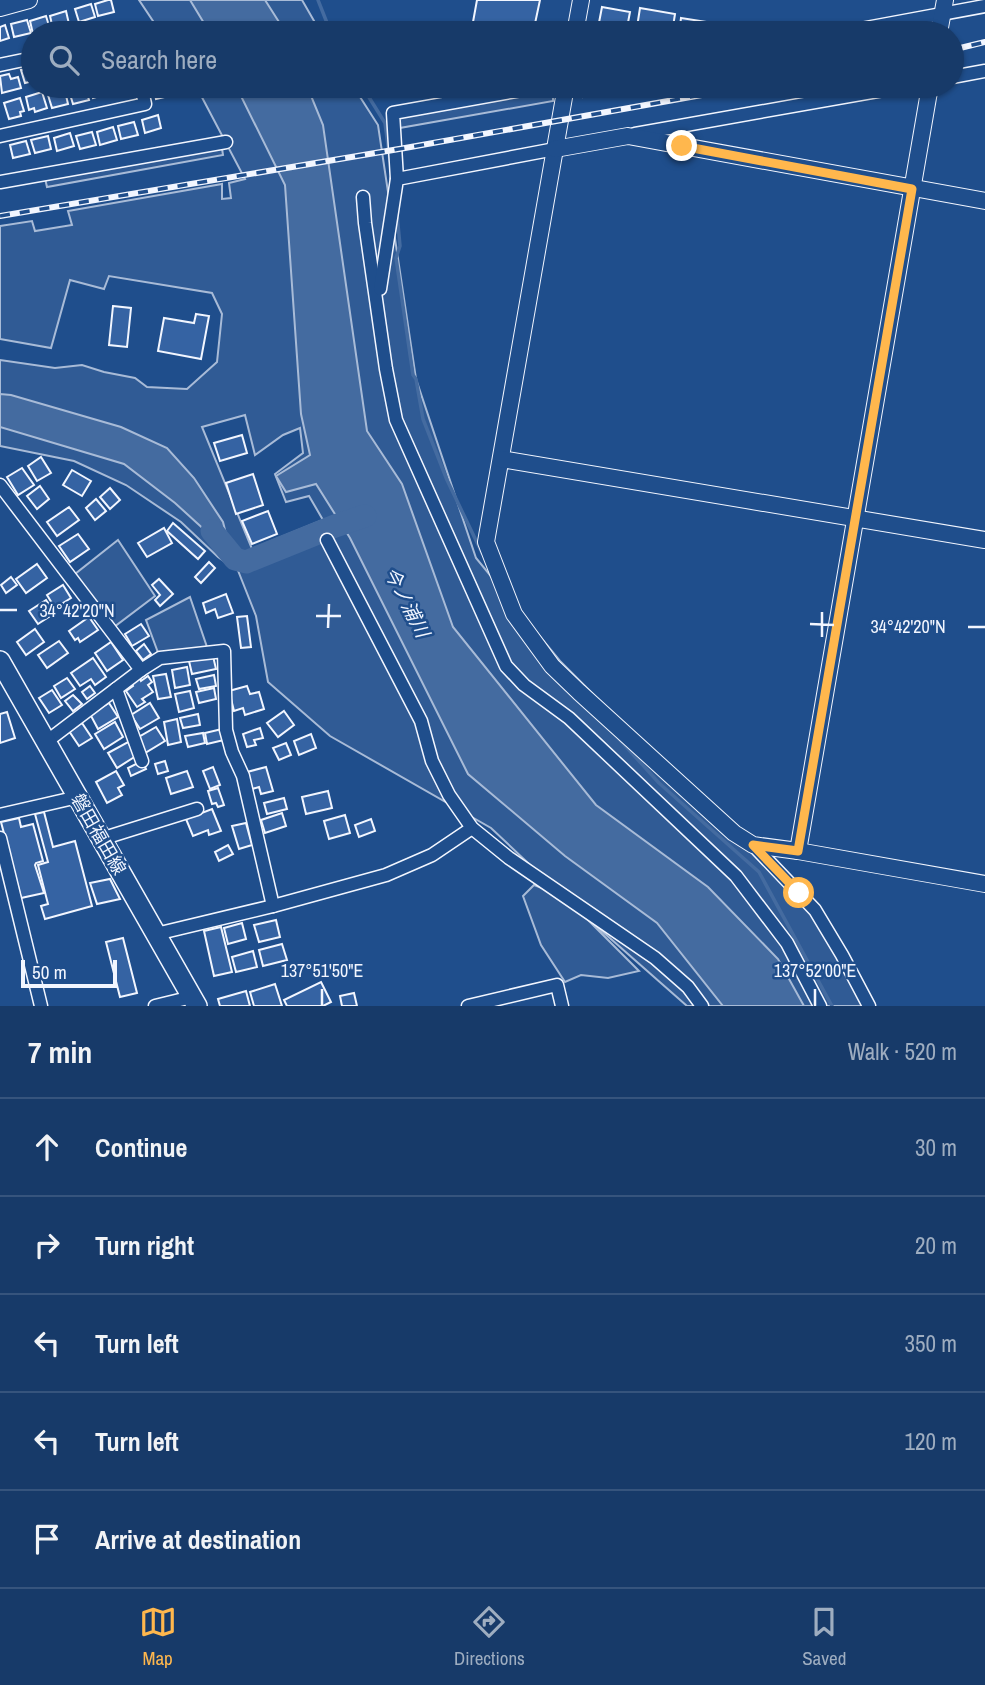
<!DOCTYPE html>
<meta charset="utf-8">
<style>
:root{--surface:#173a69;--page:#244571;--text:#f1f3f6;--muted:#9eadc0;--line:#36547d;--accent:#ffb74d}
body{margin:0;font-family:"Archivo Narrow","Noto Sans JP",sans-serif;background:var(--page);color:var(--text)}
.scale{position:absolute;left:21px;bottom:18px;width:96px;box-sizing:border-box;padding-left:7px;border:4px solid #f2f6ff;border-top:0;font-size:19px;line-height:24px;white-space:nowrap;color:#f2f6ff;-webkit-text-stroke:5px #1f4e8c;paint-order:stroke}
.stop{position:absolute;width:21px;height:21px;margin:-16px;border:5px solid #ffb74d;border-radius:50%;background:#fff}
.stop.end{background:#ffb74d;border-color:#fff;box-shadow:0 2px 7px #0008}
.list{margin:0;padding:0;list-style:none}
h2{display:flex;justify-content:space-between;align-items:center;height:91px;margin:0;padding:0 28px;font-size:30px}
h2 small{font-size:23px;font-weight:400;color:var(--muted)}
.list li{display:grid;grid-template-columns:46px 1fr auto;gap:21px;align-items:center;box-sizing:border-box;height:98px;padding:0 28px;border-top:2px solid var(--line)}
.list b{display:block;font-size:26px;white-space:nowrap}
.list em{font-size:23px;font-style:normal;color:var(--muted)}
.icon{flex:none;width:38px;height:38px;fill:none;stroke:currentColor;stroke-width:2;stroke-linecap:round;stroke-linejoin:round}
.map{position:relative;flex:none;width:985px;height:1006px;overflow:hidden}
.search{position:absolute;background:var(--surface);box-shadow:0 2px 5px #0004;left:21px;right:21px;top:21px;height:77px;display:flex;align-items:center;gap:18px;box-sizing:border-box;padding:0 24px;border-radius:38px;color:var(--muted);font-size:26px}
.sheet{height:581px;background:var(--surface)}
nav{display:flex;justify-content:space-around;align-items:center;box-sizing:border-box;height:98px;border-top:2px solid var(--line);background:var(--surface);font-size:19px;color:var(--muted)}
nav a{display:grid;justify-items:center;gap:4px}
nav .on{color:var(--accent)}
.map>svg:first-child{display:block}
</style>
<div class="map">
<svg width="985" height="1006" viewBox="0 0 985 1006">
<rect width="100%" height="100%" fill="#1f4e8c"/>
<!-- built -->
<g fill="#305b95" stroke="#a8bbd7" stroke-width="2" fill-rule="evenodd">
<path d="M139,0H302L321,33H161Z"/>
<path d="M196,86H353L378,125L416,379L476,558L560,661L750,851L799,893L870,1006H687L578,910L639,971L608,978L581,975L565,982L541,945L523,896L534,885L563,896L491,828L330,736L268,682L256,616L237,568L232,567L218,557L181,522L126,485L74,461L0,446V360L55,368L82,365L104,372L135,378L147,387L187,389L217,362L222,314L212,293L109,276L104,289L70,280L51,348L0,339V226L32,221L35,231L72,225L68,211L222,184V199L231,198L229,183L245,179ZM245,415L255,455L283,435L300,428L303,453L275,474L286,502L309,496L323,520L252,549L202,427Z"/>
<path d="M583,86H644L583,97Z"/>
<path d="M553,90V101L394,129L393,113Z"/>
<path d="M221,142L223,155L47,187L44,174Z"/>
<path d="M118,540L155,596L110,630L70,578Z"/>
<path d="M190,597L209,653L160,658L146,620Z"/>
</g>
<!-- water -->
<g fill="#446ba0" stroke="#a8bbd7" stroke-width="2">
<path d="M190,0H265L286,33H210Z"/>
<path d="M236,86H307L323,125L367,431L402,484L453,627L596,805L708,887L778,959L804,1006H723L657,923L565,856L468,774L350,538L316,484L286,492L276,476L310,455L301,414L285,185Z"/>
<path d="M0,394L11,395L121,427L167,448L194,478L223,522L231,554L175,503L124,464L0,427Z"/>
</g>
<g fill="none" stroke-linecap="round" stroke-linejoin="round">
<!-- stream -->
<g stroke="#446ba0" stroke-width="3.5">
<path d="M318,0L331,33"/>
<path d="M362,86L385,123L390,161"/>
<path d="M397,214L400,246L396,258L413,375L416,379L423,419L447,480L482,553"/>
<path d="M620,740L659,783L759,872L832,1006"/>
</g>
<!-- river -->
<path stroke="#446ba0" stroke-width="23" d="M212,531L235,559L246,562L335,526L365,516"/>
</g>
<!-- building -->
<g fill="#3563a3" stroke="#f2f6ff" stroke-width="2">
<path d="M108,0H111L114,12L98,16L95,4Z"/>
<path d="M477,0H540L533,33H471Z"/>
<path d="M91,4L95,17L79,22L75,9Z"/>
<path d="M602,7L630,12L626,33H597Z"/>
<path d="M640,8L675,14L672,33H649V29L637,27Z"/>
<path d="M66,11L69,24L53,29L50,16Z"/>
<path d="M46,16L50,29L33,34L30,21Z"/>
<path d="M681,18L707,22L705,33H679Z"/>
<path d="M27,20L31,33L14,37L11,24Z"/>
<path d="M5,25L9,38L0,41V27Z"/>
<path d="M33,67V81L25,83L21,70Z"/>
<path d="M9,74L11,79L18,77L21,88L2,93L0,76Z"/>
<path d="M90,86H108L110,93L93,98Z"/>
<path d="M153,86H170L173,95L156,99Z"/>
<path d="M85,87L89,100L73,104L69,91Z"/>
<path d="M65,91L68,104L52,108L48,95Z"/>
<path d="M42,92L47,108L35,112L34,108L29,110L26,97Z"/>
<path d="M20,98L24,111L20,112L21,116L9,119L4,103Z"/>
<path d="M158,115L161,128L145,133L142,120Z"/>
<path d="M134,122L138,135L121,139L118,126Z"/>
<path d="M113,127L117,140L100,145L97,132Z"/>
<path d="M92,132L96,145L80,149L76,136Z"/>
<path d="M70,133L74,146L57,151L54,138Z"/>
<path d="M48,136L51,149L35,153L31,140Z"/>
<path d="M26,141L30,154L13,158L10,145Z"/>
<path d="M113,306L131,308L127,347L109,345Z"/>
<path d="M196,314L209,316L201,359L158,351L164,318L194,323Z"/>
<path d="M242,435L247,453L220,461L214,443Z"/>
<path d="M41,457L51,473L37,481L28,466Z"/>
<path d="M22,468L34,485L18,495L7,477Z"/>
<path d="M72,470L91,481L82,496L63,485Z"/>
<path d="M253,474L263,505L236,514L226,483Z"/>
<path d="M40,486L49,499L37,509L27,496Z"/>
<path d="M110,488L120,500L110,509L100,497Z"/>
<path d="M96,499L106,511L95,520L86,508Z"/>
<path d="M69,507L79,520L57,536L47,522Z"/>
<path d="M268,511L277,534L252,544L242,521Z"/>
<path d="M173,523L205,551L198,559L167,531Z"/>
<path d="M164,528L172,543L147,557L138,543Z"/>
<path d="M78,534L89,549L70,562L59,546Z"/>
<path d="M209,562L215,568L201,583L195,577Z"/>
<path d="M37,564L47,578L26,593L16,579Z"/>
<path d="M11,577L17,585L6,593L1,585Z"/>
<path d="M159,579L173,594L160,606L155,600L160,595L152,585Z"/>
<path d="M63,585L71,598L55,608L47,595Z"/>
<path d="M226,594L233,613L218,618L215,609L206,613L203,603Z"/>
<path d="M46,600L55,613L38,624L29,611Z"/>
<path d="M247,616L251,647L241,648L237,617Z"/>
<path d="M89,617L98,630L80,642L78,638L75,640L69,631Z"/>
<path d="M141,624L149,636L132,646L125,634Z"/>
<path d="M35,629L44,642L26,655L17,642Z"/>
<path d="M59,641L68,653L47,668L38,655Z"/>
<path d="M111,642L123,660L107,671L95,653Z"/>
<path d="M144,644L151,654L143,660L136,651Z"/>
<path d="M213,656L216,669L192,674L189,661Z"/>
<path d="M93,658L106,677L95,685L91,679L80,686L71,673Z"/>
<path d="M187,667L190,685L175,688L172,670Z"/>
<path d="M166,674L171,697L158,699L153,676Z"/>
<path d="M214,675L216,686L199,689L196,679Z"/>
<path d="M148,676L152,682L148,685L153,692L142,699L145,702L137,707L126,691L133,686L132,684L140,678L141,681Z"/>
<path d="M67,678L75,689L61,698L54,686Z"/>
<path d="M90,686L95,693L87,699L82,692Z"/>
<path d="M247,686L250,694L259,692L264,709L245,715L243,708L234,711L229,691Z"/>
<path d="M214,688L216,699L199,703L196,692Z"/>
<path d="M52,690L62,705L49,713L39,698Z"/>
<path d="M190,691L194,708L179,712L175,694Z"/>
<path d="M73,695L82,704L73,711L65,701Z"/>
<path d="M109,703L118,717L98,729L90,714Z"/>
<path d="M150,703L159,718L140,729L131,715Z"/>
<path d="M284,711L294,725L278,737L267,723Z"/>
<path d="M7,712L15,738L0,743V714Z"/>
<path d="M198,714L200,725L183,728L180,718Z"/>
<path d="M177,719L181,742L168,745L164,722Z"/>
<path d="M115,722L123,737L104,749L95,734Z"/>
<path d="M82,723L92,738L79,746L69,731Z"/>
<path d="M156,727L165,741L145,753L137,738Z"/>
<path d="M260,728L263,738L254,740L256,745L247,747L243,734Z"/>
<path d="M222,729L224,740L207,744L205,733Z"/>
<path d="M203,733L205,743L188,747L185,736Z"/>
<path d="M311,734L316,748L299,755L294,741Z"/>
<path d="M128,742L136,756L117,768L108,753Z"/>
<path d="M286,743L291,755L279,760L273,748Z"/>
<path d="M142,761L146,769L131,776L128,768Z"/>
<path d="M165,761L168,771L158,774L155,764Z"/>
<path d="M213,767L220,785L210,789L203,771Z"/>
<path d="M266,767L273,791L261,794L259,787L252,789L247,772Z"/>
<path d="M116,771L124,785L118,788L122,795L107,803L96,782Z"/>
<path d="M187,771L193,787L171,794L166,778Z"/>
<path d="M218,788L224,805L218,807L216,803L212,804L208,791Z"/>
<path d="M328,791L332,808L306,814L302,797Z"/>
<path d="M284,798L287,809L267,814L264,803Z"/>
<path d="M212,809L221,831L209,835L208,830L193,836L186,819Z"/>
<path d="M44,812L53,847L75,841L92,906L45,919L41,906L48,904L38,865L48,862L35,814Z"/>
<path d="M282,813L286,826L265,833L261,820Z"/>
<path d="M345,815L350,833L329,839L324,821Z"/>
<path d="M19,818L21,827L33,824L43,861L36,863L35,865L44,893L21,898L1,822Z"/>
<path d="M371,819L375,831L359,837L355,825Z"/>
<path d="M246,823L252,845L239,849L232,826Z"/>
<path d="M228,845L233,854L219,861L215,852Z"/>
<path d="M110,879L120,899L97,904L90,883Z"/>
<path d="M276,920L280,937L259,942L254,925Z"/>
<path d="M242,923L246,939L228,944L224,928Z"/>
<path d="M221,927L232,972L214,976L204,931Z"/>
<path d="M123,938L137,993L120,997L106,942Z"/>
<path d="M282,944L287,960L263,966L259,950Z"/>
<path d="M253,951L257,967L236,972L232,957Z"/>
<path d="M321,982L331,1002L323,1006H287L284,1000Z"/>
<path d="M275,984L282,1006H254L250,992Z"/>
<path d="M246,991L250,1006H220L218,999Z"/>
<path d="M354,993L357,1006H342L340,996Z"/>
</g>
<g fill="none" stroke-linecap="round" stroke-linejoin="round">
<defs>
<g id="street">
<path d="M839,33L985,6"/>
<path d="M0,65L33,58"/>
<path d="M952,77L985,71"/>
<path d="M635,134L906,86"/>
<path d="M0,136L145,104L141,86"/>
<path d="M397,179L393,113L544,86"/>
<path d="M0,182L226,142"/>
<path d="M363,197L365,223L386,369L396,420L506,666L524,685L569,718L736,876L787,943L820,1006"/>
<path d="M380,289L397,179L555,149"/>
<path d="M0,485L141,670"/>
<path d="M327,540L421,721L432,761L449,795L472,828L509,858L655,958L688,987L702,1006"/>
<path d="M116,689L142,761"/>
<path d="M46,742L141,670L160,658L224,651L226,730L232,752L243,776L273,906"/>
<path d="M0,815L78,797"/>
<path d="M0,838L41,1006"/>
<path d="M101,839L197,809"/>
<path d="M753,845L815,910L842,955L869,1006"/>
<path d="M156,934L273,906L386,875L432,855L472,828"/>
<path d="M155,1006L192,997"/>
<path d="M468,1006L557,985L562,1006"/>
</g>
<g id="secondary">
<path d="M0,8L29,0"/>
<path d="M575,33L581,0"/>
<path d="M939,33L945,0"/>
<path d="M566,86L486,542L514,614L552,666L579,692L734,833L753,845L798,851L985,884"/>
<path d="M555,149L628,136L985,201"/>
<path d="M501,459L985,540"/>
<path d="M798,851L930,86"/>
</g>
<path id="primary" d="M0,661L197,1006"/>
</defs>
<!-- street casing -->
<use href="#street" stroke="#f2f6ff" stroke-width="15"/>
<!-- secondary casing -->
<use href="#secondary" stroke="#f2f6ff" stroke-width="18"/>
<!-- primary casing -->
<use href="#primary" stroke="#f2f6ff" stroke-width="22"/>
<!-- street -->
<use href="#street" stroke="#1f4e8c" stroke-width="12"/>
<!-- secondary -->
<use href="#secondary" stroke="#1f4e8c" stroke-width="16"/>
<!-- primary -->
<use href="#primary" stroke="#1f4e8c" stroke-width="19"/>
<defs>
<g id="rail">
<path d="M952,50L985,42"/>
<path d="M0,216L405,148L752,86"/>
</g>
</defs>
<!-- rail casing -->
<use href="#rail" stroke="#f2f6ff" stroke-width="6"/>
<!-- rail -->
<use href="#rail" stroke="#1f4e8c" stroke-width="3.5" stroke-dasharray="10" stroke-linecap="butt"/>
</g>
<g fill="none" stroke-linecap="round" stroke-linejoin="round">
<!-- route -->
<path stroke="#ffb74d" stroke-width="9" d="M682,146L912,189L798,851L753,845L799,893"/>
</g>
<!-- ticks -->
<path fill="none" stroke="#f2f6ff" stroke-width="2.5" d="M0,610H17M316,616H341M810,624L834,625M968,627H985M328,628L329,604M822,637V612M322,1006V989M815,1006V989"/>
<g text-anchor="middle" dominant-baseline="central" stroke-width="5" stroke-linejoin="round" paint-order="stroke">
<!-- street labels -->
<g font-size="18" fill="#f2f6ff" stroke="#1f4e8c">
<text transform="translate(99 834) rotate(60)">磐田福田線</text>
</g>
<!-- water labels -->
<g font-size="19" font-style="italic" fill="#f2f6ff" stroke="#1f4e8c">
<text transform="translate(407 602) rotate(63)">今ノ浦川</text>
</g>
</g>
<g font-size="18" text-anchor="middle" fill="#f2f6ff" stroke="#1f4e8c" stroke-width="5" stroke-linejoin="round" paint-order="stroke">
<text x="77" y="617">34°42'20"N</text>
<text x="908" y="633">34°42'20"N</text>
<text x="322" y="977">137°51'50"E</text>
<text x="815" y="977">137°52'00"E</text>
</g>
</svg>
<div class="scale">50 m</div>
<div class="stop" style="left:799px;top:893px"></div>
<div class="stop end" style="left:682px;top:146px"></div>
<div class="search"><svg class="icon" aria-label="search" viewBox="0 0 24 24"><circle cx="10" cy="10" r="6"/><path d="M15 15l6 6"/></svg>Search here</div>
</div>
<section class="sheet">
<h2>7 min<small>Walk · 520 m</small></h2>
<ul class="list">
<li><svg class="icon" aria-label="ahead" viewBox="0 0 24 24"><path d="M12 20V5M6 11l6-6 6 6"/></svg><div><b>Continue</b></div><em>30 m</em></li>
<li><svg class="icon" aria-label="right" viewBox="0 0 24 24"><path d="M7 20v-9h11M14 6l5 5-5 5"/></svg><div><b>Turn right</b></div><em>20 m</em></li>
<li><svg class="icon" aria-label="left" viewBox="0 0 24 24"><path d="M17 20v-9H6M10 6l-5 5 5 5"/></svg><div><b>Turn left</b></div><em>350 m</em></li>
<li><svg class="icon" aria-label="left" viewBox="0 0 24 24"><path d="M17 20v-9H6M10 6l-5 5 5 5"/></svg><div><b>Turn left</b></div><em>120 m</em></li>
<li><svg class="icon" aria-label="arrive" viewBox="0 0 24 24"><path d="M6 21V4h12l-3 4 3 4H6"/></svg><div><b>Arrive at destination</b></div></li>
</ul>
</section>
<nav>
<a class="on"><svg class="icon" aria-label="map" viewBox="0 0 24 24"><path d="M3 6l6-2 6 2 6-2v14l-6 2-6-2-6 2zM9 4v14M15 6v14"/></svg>Map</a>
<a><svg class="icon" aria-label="directions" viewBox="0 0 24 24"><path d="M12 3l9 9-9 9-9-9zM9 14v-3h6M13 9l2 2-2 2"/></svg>Directions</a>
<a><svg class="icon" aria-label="saved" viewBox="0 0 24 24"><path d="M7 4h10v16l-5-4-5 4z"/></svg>Saved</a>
</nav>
